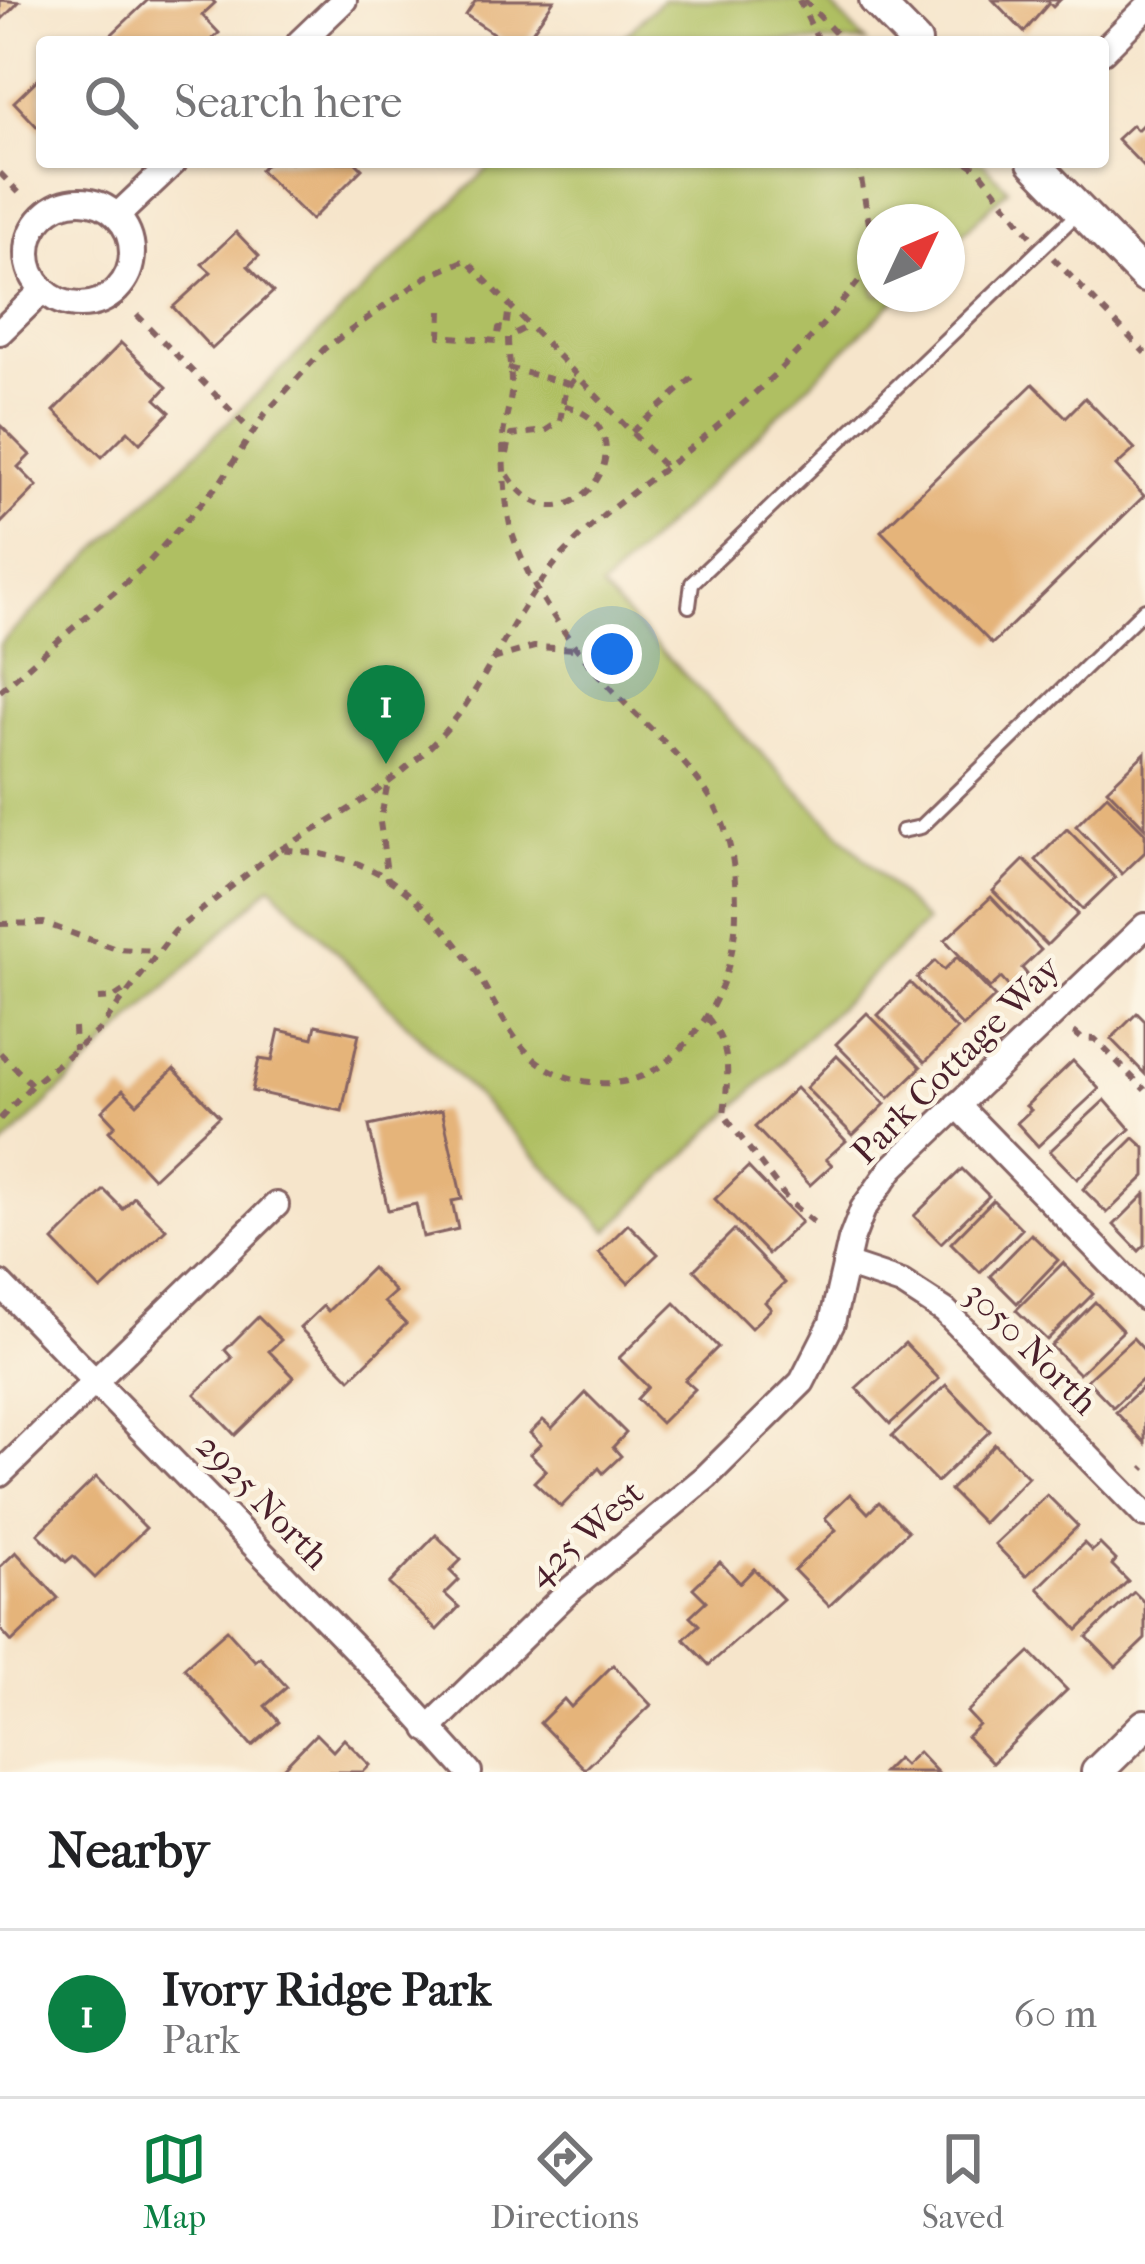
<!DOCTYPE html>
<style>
:root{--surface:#fff;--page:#f2f2f2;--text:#202124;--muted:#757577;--line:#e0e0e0;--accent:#0b8043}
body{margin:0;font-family:"IM FELL French Canon",serif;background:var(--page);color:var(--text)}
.compass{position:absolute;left:857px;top:204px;width:108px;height:108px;border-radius:50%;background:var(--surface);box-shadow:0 3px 9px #0004;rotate:46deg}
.you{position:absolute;left:612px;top:654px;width:42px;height:42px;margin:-30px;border:9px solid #fff;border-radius:50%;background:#1a73e8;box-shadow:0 0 0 18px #1a73e833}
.badge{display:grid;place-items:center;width:78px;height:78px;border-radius:50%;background:var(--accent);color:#fff;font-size:39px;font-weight:700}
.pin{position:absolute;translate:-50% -99px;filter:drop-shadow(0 3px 6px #0008)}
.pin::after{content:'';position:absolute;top:63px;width:42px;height:36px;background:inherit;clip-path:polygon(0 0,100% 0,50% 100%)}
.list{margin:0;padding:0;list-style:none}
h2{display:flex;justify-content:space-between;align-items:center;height:156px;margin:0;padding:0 48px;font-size:51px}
h2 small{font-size:39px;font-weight:400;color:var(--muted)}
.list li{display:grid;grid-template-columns:78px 1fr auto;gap:36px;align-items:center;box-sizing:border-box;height:168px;padding:0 48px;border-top:3px solid var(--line)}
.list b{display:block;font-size:45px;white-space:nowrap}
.list p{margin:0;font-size:39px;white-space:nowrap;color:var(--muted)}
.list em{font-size:39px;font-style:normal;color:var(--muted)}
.icon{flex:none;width:66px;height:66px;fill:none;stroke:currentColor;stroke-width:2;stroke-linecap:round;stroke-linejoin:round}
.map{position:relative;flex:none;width:1145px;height:1772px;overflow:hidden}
.search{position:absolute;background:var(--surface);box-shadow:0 3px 9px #0004;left:36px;right:36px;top:36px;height:132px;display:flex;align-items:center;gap:30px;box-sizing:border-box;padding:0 42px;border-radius:12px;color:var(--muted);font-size:45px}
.sheet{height:324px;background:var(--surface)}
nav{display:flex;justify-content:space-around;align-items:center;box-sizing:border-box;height:168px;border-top:3px solid var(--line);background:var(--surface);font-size:33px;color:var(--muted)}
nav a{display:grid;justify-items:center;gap:6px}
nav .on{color:var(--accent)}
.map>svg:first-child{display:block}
</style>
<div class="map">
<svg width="1145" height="1772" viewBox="0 0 1145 1772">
<rect width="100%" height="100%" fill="#fcf5e5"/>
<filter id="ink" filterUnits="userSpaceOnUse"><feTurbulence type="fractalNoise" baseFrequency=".00833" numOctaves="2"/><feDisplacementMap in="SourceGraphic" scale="24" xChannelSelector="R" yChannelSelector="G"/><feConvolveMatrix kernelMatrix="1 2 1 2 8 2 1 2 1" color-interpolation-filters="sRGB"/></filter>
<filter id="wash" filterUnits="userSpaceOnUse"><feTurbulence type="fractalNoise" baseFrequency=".004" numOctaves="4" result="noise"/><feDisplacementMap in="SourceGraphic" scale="48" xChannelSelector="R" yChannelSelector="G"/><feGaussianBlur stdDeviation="2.7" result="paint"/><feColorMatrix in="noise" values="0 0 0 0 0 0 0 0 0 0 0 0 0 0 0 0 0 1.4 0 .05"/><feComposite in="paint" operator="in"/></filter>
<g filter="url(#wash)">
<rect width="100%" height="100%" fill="#f6e5cb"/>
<!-- green -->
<g fill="#afbf62" stroke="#7c6f46" stroke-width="3">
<path d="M662,0H826L866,42H618Z"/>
<path d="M495,162H982L1008,189L947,249V222H875V294H901L601,589L926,922L608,1231L271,885L0,1149V644Z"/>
</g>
<g id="blocks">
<!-- building -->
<g fill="#e5b47a">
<path d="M0,0L19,2L0,21Z"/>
<path d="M148,0H212L215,3L202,15L219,33L209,42H118L111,35Z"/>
<path d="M476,0H554L525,42H506L466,15Z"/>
<path d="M993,0H1060L1053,7L1049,3L1024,32Z"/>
<path d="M42,75V132L14,102Z"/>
<path d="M1143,124L1145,126V168L1117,139L1132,125L1137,130Z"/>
<path d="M268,162H355L362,169L311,220L260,170Z"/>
<path d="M236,232L259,256L248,266L273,292L212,349L173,307L211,272L202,264Z"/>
<path d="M121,343L167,387L156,399L170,412L140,443L128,431L102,457L54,411Z"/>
<path d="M1033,384L1066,417L1085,398L1135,449L1116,466L1144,496L992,644L881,531Z"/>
<path d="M0,425L30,455L18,467L37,486L0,524Z"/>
<path d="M1145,753V828L1107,789Z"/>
<path d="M1107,795L1145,833V852L1122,874L1076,826Z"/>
<path d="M1067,829L1115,878L1083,909L1036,860Z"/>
<path d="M1024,860L1078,914L1047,945L993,891Z"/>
<path d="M991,897L1041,950L1022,968L1027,974L1011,989L1001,978L990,988L945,940Z"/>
<path d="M957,957L995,997L963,1027L917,978L935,961L944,970Z"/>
<path d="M910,983L957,1030L925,1062L878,1015Z"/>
<path d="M867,1013L921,1067L889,1098L836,1044Z"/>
<path d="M1137,1013L1145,1021V1074L1111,1039Z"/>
<path d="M316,1025L359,1034L342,1111L252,1091L259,1059L272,1061L279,1030L313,1038Z"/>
<path d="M837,1056L885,1104L853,1135L806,1088Z"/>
<path d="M1073,1061L1099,1089L1038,1146L1017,1123L1031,1110L1026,1106Z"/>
<path d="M174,1069L219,1116L153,1178L109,1131L115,1125L102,1111L123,1090L137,1104Z"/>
<path d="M796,1088L846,1141L826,1159L832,1165L810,1185L755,1127Z"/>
<path d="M1105,1100L1130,1129L1077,1179L1050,1151Z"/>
<path d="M442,1110L462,1199L452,1201L458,1229L423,1237L416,1204L388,1210L369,1126Z"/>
<path d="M1134,1138L1145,1148V1176L1107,1213L1083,1189Z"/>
<path d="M748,1167L801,1222L768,1254L715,1199Z"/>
<path d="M962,1169L989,1196L941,1243L914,1216Z"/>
<path d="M104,1190L123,1209L134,1197L166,1229L101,1290L53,1241Z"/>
<path d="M1145,1194V1245L1139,1251L1114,1225Z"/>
<path d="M993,1200L1022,1229L980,1272L951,1243Z"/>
<path d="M628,1224L658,1254L628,1283L599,1253Z"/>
<path d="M734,1230L785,1283L765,1302L771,1309L751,1328L694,1270Z"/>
<path d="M1031,1234L1058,1260L1017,1303L990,1276Z"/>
<path d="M1063,1263L1093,1294L1047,1340L1016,1310Z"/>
<path d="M372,1268L395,1292L384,1302L406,1324L350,1379L300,1328L323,1306L328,1311Z"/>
<path d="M1095,1302L1123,1331L1079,1374L1051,1346Z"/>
<path d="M675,1303L718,1347L685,1380L695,1389L661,1423L637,1399L648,1387L619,1358Z"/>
<path d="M258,1317L281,1340L269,1351L294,1377L235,1435L195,1394L232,1358L225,1350Z"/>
<path d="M1133,1338L1145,1351V1377L1113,1407L1087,1380Z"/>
<path d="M905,1343L939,1379L890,1424L856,1388Z"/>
<path d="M946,1385L990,1431L937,1482L892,1436Z"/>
<path d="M1145,1385V1443L1116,1412Z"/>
<path d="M586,1393L626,1433L613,1447L621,1456L603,1473L599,1468L561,1507L534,1482L546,1470L530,1454L541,1444L530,1433L543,1420L552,1428Z"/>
<path d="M995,1444L1028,1477L983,1523L950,1490Z"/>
<path d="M96,1477L146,1528L95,1578L73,1556L66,1562L38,1534Z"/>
<path d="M850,1494L868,1513L879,1502L908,1531L829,1606L794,1570L836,1530L825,1518Z"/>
<path d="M1047,1495L1078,1526L1026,1576L995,1544Z"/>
<path d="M436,1535L461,1560L450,1571L459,1580L445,1594L459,1607L437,1630L389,1584Z"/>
<path d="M1084,1543L1092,1551L1100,1544L1116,1560L1112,1565L1128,1581L1078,1630L1038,1588Z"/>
<path d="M16,1552L58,1598L12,1642L0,1629V1567Z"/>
<path d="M720,1562L740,1583L754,1569L783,1599L709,1665L684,1639L699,1625L690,1616L706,1601L693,1588Z"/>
<path d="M1134,1592L1145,1603V1639L1116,1667L1087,1637Z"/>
<path d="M227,1630L255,1661L260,1657L287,1687L265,1706L279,1722L252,1746L184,1668Z"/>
<path d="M1030,1652L1067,1690L992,1763L967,1737L979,1725L967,1712Z"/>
<path d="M613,1665L651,1705L585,1769L540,1723L564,1699L571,1707Z"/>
<path d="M316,1734L333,1751L344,1739L370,1765L363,1772H279Z"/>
<path d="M918,1752L937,1772H883L897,1758L904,1765Z"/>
</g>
</g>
</g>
<g filter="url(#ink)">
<use href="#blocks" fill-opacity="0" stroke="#866463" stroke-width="3"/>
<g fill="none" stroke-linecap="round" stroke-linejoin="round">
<defs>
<g id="service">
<path d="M689,606L692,583L1080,211"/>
<path d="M902,831L921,827L1145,609"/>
</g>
<g id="minor">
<path d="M300,42L344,0"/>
<path d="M1103,51L1145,9"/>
<circle cx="80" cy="253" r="52"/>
<path d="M117,216L174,162"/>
<path d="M0,332L43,290"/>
<path d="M957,1105L1145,1298"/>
<path d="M845,1264L902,1283L945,1311L1145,1515"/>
<path d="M0,1284L397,1692L469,1772"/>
<path d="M0,1474L276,1205"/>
<path d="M428,1729L570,1590L706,1477L802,1382L832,1323L851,1240L863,1209L892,1168L1145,926"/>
</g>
<g id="tertiary">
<path d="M875,0L916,42"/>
<path d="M1033,162L1145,277"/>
<path d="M1097,1772L1145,1725"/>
</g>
</defs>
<!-- service casing -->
<use href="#service" stroke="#866463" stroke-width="18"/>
<!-- minor casing -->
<use href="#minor" stroke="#866463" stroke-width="30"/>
<!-- tertiary casing -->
<use href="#tertiary" stroke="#866463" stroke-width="36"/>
<!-- path -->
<g stroke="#866463" stroke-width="6" stroke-dasharray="9 9" stroke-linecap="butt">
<path d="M799,0L819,42"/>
<path d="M804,0L844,42"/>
<path d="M858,162L875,257"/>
<path d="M967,162L980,171L1031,236"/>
<path d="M0,173L23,197"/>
<path d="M1053,258L1145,353"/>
<path d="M441,311L440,336L497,341L499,328L506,329L509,306"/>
<path d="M137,315L253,433"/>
<path d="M508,368L569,384"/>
<path d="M632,432L699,372"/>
<path d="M507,454L511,435L545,431L560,421L565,392L577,376"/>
<path d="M508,475C564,566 663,431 563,405"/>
<path d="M493,659L534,647L577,649"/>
<path d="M0,691L148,563L221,481L265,414L324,349L426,277L466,260L665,467"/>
<path d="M387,787L380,822L388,880"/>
<path d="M281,849C349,811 421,770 466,704C502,651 525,592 572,545C604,512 640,487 677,459C752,400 820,336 875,259"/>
<path d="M0,924L44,923L116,949L157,951"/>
<path d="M98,999L113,998L125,990"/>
<path d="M707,1017C733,1049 728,1075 724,1115L790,1203L818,1226"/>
<path d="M74,1027L75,1050"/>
<path d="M1074,1032L1081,1038L1095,1039L1145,1090"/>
<path d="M0,1053L31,1084"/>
<path d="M0,1119L32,1085L99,1030L175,931L279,849C310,852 340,855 368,868C409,886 449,931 473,967C507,1020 519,1073 590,1082C638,1089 670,1065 698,1029C723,996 736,951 736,910C736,873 732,837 714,804C690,762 650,730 617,695C575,651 533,595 513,536C505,513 503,462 503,437C504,419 513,400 511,383C511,367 508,353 508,337L529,326"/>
<path d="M1143,1469L1145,1467"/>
</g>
<!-- service -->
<use href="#service" stroke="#fff" stroke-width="12"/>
<!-- minor -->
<use href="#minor" stroke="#fff" stroke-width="24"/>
<!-- tertiary -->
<use href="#tertiary" stroke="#fff" stroke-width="30"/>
</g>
</g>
<g text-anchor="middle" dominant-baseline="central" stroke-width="9" stroke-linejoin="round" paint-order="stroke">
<!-- street labels -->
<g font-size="36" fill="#4a1f2b" stroke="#fcf5e5">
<text transform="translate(956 1060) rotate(-45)">Park Cottage Way</text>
<text transform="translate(1031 1348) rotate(45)">3050 North</text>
<text transform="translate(263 1501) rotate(46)">2925 North</text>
<text transform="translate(585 1533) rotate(-41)">425 West</text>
</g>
</g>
</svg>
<svg class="compass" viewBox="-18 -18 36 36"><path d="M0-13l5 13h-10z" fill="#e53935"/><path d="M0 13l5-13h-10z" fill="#757577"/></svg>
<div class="you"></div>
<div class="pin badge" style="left:386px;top:764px">1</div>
<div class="search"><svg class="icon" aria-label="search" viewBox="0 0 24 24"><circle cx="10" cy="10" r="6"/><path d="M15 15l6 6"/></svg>Search here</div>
</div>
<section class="sheet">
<h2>Nearby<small></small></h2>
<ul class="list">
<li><span class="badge">1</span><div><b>Ivory Ridge Park</b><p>Park</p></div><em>60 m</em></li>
</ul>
</section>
<nav>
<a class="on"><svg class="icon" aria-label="map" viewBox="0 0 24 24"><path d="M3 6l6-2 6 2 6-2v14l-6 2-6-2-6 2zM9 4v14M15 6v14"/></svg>Map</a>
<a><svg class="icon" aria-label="directions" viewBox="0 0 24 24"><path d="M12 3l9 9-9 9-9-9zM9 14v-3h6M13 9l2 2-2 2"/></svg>Directions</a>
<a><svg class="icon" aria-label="saved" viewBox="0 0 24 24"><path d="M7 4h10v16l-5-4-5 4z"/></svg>Saved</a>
</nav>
